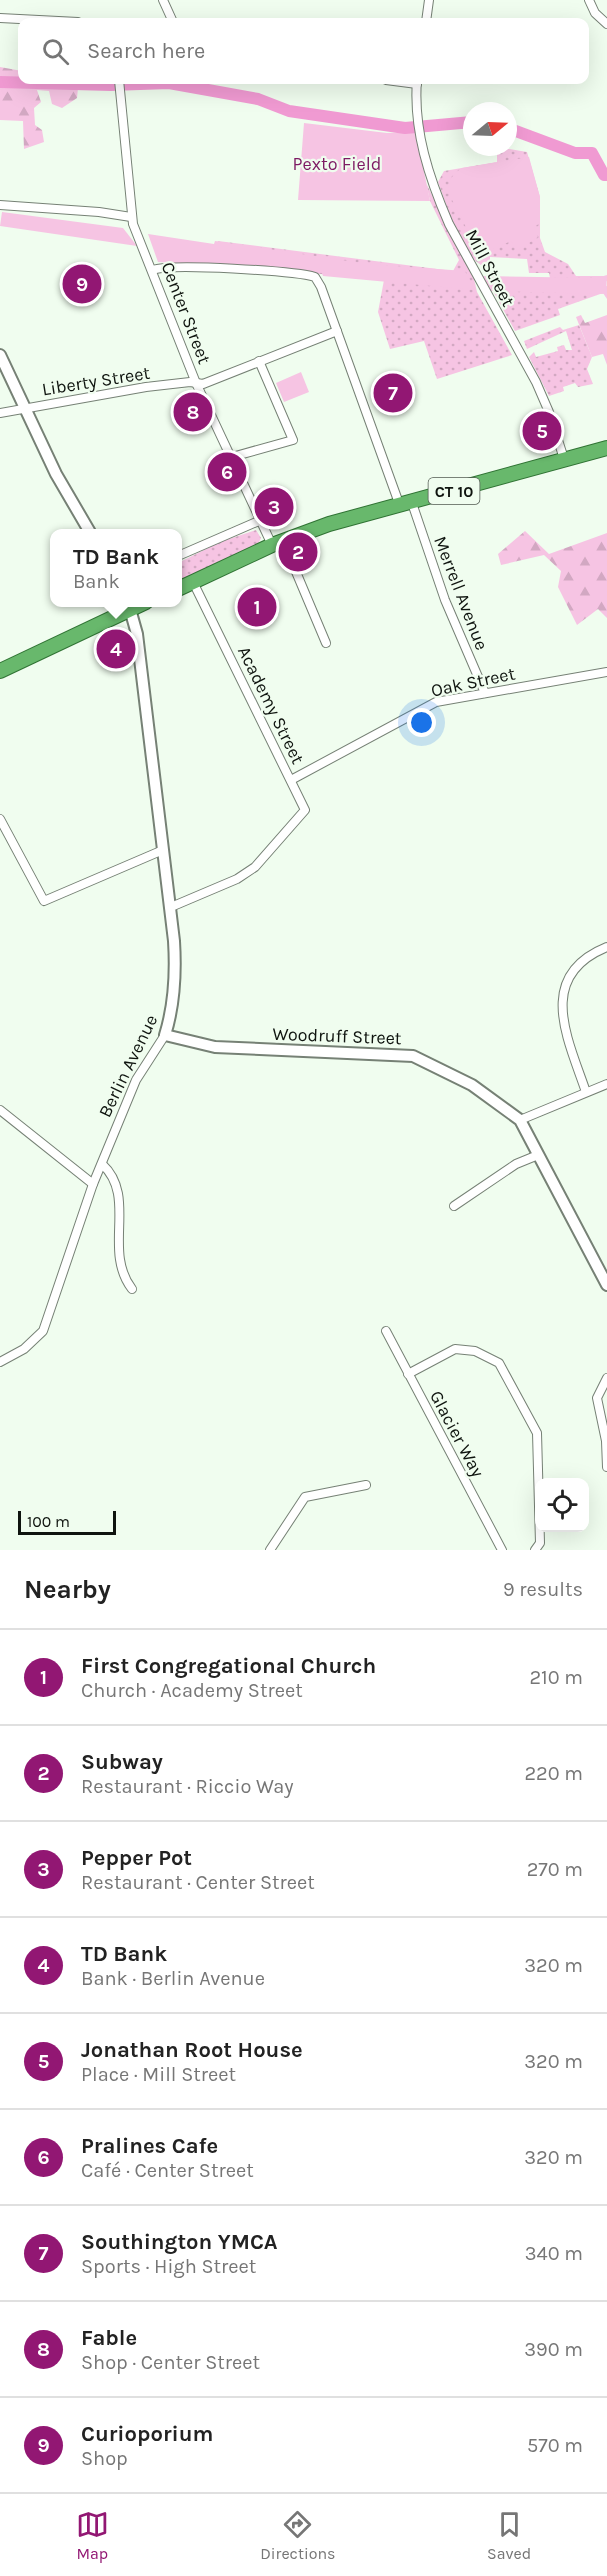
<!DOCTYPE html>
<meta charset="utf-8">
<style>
:root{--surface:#fff;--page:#f2f2f2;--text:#222;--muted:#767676;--line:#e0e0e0;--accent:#921773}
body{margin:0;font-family:Karla,sans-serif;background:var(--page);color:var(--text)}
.controls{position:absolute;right:18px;bottom:18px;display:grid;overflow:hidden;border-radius:12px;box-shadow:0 6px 24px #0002}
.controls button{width:54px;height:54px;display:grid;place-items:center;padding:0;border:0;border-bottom:2px solid var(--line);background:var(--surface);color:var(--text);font:30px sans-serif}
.compass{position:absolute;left:463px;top:102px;width:54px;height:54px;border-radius:50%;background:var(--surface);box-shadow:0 6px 24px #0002;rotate:71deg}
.scale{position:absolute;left:18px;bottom:15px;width:98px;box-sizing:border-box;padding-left:6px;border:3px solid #0f140f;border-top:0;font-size:16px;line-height:21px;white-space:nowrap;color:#0f140f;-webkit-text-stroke:4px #f0fdef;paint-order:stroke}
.you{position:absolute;left:422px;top:723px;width:21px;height:21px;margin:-15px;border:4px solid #fff;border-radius:50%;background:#1a73e8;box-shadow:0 0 0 9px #1a73e833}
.badge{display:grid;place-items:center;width:39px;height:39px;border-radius:50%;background:var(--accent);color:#fff;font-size:20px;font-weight:700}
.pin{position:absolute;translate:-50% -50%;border:3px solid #fff;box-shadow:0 2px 6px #0006}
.popup{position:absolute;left:50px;top:529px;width:132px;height:78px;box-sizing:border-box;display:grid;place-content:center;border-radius:12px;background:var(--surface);filter:drop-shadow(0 2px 4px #0005);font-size:20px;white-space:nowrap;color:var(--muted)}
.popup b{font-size:22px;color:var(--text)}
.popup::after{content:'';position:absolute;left:50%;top:100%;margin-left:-12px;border:12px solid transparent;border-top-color:var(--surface)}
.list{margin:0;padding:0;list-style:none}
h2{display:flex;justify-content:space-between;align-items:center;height:78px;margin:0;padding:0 24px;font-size:26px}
h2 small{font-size:20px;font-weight:400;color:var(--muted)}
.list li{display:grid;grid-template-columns:39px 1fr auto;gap:18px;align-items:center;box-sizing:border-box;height:96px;padding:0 24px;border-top:2px solid var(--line)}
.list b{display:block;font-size:22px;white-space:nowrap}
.list p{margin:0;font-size:20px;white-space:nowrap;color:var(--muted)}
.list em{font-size:20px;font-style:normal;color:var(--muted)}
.icon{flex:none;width:33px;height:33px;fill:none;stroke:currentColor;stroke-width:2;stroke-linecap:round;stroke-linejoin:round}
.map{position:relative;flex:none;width:607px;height:1550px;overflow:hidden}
.search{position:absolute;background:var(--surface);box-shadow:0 6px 24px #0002;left:18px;right:18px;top:18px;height:66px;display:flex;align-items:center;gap:15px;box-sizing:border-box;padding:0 21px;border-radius:12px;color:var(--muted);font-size:22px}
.sheet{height:942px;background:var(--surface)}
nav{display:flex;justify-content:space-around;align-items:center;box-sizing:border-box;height:84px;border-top:2px solid var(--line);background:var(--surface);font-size:16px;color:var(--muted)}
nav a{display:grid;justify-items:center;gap:3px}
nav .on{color:var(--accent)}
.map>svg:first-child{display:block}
</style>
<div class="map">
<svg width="607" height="1550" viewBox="0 0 607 1550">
<defs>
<pattern id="grass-dots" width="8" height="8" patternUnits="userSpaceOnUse" patternTransform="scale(1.5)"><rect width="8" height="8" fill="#f6c4e3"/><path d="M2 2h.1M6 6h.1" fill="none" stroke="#d2a8c2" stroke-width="1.8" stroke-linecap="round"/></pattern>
<pattern id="forest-firs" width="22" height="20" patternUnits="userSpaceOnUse" patternTransform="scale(1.5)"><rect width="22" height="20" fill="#f6c4e3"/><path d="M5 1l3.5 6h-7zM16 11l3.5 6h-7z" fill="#d2a8c2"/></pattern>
</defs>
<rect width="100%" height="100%" fill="#f0fdef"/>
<!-- grass -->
<g fill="url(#grass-dots)">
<path d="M497,147L527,152L540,197V238L545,252L568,264L576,276H607V281L551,283L549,273H529L527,259L490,257V263L481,265C459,252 447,205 438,182L444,171L497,162Z"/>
<path d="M426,183L474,279L477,292L512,355L437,379L424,341L390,349L378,312L384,280L257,268L214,249L218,241L453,271L459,260L430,201Z"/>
<path d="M607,286V299L603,293L558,309L560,315L515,331L493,291Z"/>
<path d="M579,325L592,357L587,369L593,384L578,387L575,383L563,387L564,391L549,396L529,357L534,352L536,357L558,351L557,347L564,345L566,350H572L566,331L527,349L524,341L560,327L563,330Z"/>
<path d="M256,530L261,538L258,544L178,581V563L220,542Z"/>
</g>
<!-- forest -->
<g fill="url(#forest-firs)">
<path d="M0,67L22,71V80H112L113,90L78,88L77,98L62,108L52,104L49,91L37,90L41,102L34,108L35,125L42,130L44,142L24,149L23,121L0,120Z"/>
<path d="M581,315L585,323L607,315V365L603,354L592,357L576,317Z"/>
<path d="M525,531L549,554L607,533V618L598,609L577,625L558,587L561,571L544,555L501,565L498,554Z"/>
</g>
<!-- park -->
<g fill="#f6c4e3">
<path d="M304,123L387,133L416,132L430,201L298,200Z"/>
<path d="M529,157L540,197V223L533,228L538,237L517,250L511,241L480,255L449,194C447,182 452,174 462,168Z"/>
<path d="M2,212L123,228L137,246L0,226Z"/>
<path d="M148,234L214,244L215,241L229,243L368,264L465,271L475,290L323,276L322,273L158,262Z"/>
<path d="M607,275L606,297L605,294L490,291L482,276L597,278Z"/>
<path d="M301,372L309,392L284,402L276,383Z"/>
</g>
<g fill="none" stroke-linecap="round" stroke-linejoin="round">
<!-- river -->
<g stroke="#f09ad2" stroke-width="12">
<path d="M0,82L111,85L169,83L258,99L289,111L405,128L472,122"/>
<path d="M508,128L575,153H592L604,175H607"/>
</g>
<defs>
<g id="minor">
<path d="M163,0L173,22"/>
<path d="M589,0L595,13L607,24"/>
<path d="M0,18L78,22"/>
<path d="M426,22L429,0"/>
<path d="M119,80L133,224L196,383L272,545"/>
<path d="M386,80L417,84"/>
<path d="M417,80C413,130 429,178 449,224L536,382L549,412L565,462"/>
<path d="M0,205L99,212L131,217"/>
<path d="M153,270C171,263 295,271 315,277L321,287L400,506"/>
<path d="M0,413L146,387L190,382L203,384L337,331"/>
<path d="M232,457L293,440L259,361"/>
<path d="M412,503L445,600L485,693"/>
<path d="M283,541L326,643"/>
<path d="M178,556L261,520"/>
<path d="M291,780L436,702L607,672"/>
<path d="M0,819L44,901L163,850"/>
<path d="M171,907L237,879L255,867L305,810L193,582"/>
<path d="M586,1092C568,1039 535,976 607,947"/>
<path d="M0,1110L93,1184"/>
<path d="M520,1120L607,1084"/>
<path d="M102,1164C138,1197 102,1250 132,1289"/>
<path d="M454,1206L516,1164L538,1155"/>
<path d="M386,1331L502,1550"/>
<path d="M0,1362L24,1349L43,1331L93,1184L136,1080L165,1035"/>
<path d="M408,1374L455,1349L475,1351L499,1363L537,1433L540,1543L535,1550"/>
<path d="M607,1378L597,1398L606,1441L607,1467"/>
<path d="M270,1550L305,1497L366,1485"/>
</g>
<g id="tertiary">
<path d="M0,355L56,474L91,534"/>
<path d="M128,602L137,634L174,941C176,973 175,1003 165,1035L215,1047L413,1056L472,1085L520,1120L607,1285"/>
</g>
<g id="trunk">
<path d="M178,589L272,545L329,524L607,448"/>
<path d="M0,671L146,602"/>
</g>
</defs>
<!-- minor casing -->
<use href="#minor" stroke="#768175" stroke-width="10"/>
<!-- tertiary casing -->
<use href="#tertiary" stroke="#768175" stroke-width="14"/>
<!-- trunk casing -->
<use href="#trunk" stroke="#307334" stroke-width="16"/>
<!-- minor -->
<use href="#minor" stroke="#fff" stroke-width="8"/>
<!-- tertiary -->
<use href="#tertiary" stroke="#fff" stroke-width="10"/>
<!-- trunk -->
<use href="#trunk" stroke="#68b86c" stroke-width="14"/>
</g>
<g text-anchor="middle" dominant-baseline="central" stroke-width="4.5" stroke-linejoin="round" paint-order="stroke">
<!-- shield labels -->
<rect fill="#f0fdef" stroke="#525a52" stroke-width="1.5" x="428.5" y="478" width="51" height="26" rx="4.5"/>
<g font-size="16" font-weight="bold" fill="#0f140f">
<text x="454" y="491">CT 10</text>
</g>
<!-- park labels -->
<g font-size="18" fill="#7d1a63" stroke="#f0fdef">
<text x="337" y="164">Pexto Field</text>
</g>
<!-- street labels -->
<g font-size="18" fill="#0f140f" stroke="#f0fdef">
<text transform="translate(490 268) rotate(62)">Mill Street</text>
<text transform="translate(186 313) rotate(69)">Center Street</text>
<text transform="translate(96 381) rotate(-9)">Liberty Street</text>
<text transform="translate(461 593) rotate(69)">Merrell Avenue</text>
<text transform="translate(473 682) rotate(-12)">Oak Street</text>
<text transform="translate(271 705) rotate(64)">Academy Street</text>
<text transform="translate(337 1036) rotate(2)">Woodruff Street</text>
<text transform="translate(128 1066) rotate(-64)">Berlin Avenue</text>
<text transform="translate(457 1434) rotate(62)">Glacier Way</text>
</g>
</g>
</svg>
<div class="controls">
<button><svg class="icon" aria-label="locate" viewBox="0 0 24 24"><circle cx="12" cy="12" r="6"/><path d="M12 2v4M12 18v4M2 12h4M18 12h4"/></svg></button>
</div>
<svg class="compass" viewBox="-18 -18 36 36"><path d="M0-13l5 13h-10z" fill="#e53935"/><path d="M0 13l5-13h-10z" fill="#767676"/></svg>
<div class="scale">100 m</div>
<div class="you"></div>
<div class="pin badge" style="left:257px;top:607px">1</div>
<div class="pin badge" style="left:298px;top:552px">2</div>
<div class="pin badge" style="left:274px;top:507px">3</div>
<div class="pin badge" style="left:116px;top:649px">4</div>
<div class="popup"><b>TD Bank</b>Bank</div>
<div class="pin badge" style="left:542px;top:431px">5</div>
<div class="pin badge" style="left:227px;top:472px">6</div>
<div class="pin badge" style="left:393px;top:393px">7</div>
<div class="pin badge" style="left:193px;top:412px">8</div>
<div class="pin badge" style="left:82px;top:284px">9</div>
<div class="search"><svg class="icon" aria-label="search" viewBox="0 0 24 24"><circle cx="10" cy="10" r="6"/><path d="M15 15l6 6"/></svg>Search here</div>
</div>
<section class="sheet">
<h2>Nearby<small>9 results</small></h2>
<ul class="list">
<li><span class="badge">1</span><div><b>First Congregational Church</b><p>Church · Academy Street</p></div><em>210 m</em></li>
<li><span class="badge">2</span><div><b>Subway</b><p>Restaurant · Riccio Way</p></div><em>220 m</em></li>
<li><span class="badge">3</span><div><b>Pepper Pot</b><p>Restaurant · Center Street</p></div><em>270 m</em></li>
<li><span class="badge">4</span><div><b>TD Bank</b><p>Bank · Berlin Avenue</p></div><em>320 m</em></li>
<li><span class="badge">5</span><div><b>Jonathan Root House</b><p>Place · Mill Street</p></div><em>320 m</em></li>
<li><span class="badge">6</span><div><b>Pralines Cafe</b><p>Café · Center Street</p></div><em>320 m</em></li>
<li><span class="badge">7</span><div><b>Southington YMCA</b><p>Sports · High Street</p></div><em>340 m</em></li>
<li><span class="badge">8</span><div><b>Fable</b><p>Shop · Center Street</p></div><em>390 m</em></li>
<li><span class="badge">9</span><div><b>Curioporium</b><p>Shop</p></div><em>570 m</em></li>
</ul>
</section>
<nav>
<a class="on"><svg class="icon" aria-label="map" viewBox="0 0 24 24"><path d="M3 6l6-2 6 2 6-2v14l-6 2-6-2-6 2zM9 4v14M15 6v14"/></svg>Map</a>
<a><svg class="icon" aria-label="directions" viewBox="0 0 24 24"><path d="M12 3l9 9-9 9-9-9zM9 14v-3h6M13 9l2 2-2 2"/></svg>Directions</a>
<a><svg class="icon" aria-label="saved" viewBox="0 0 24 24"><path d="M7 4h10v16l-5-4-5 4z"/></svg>Saved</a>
</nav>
